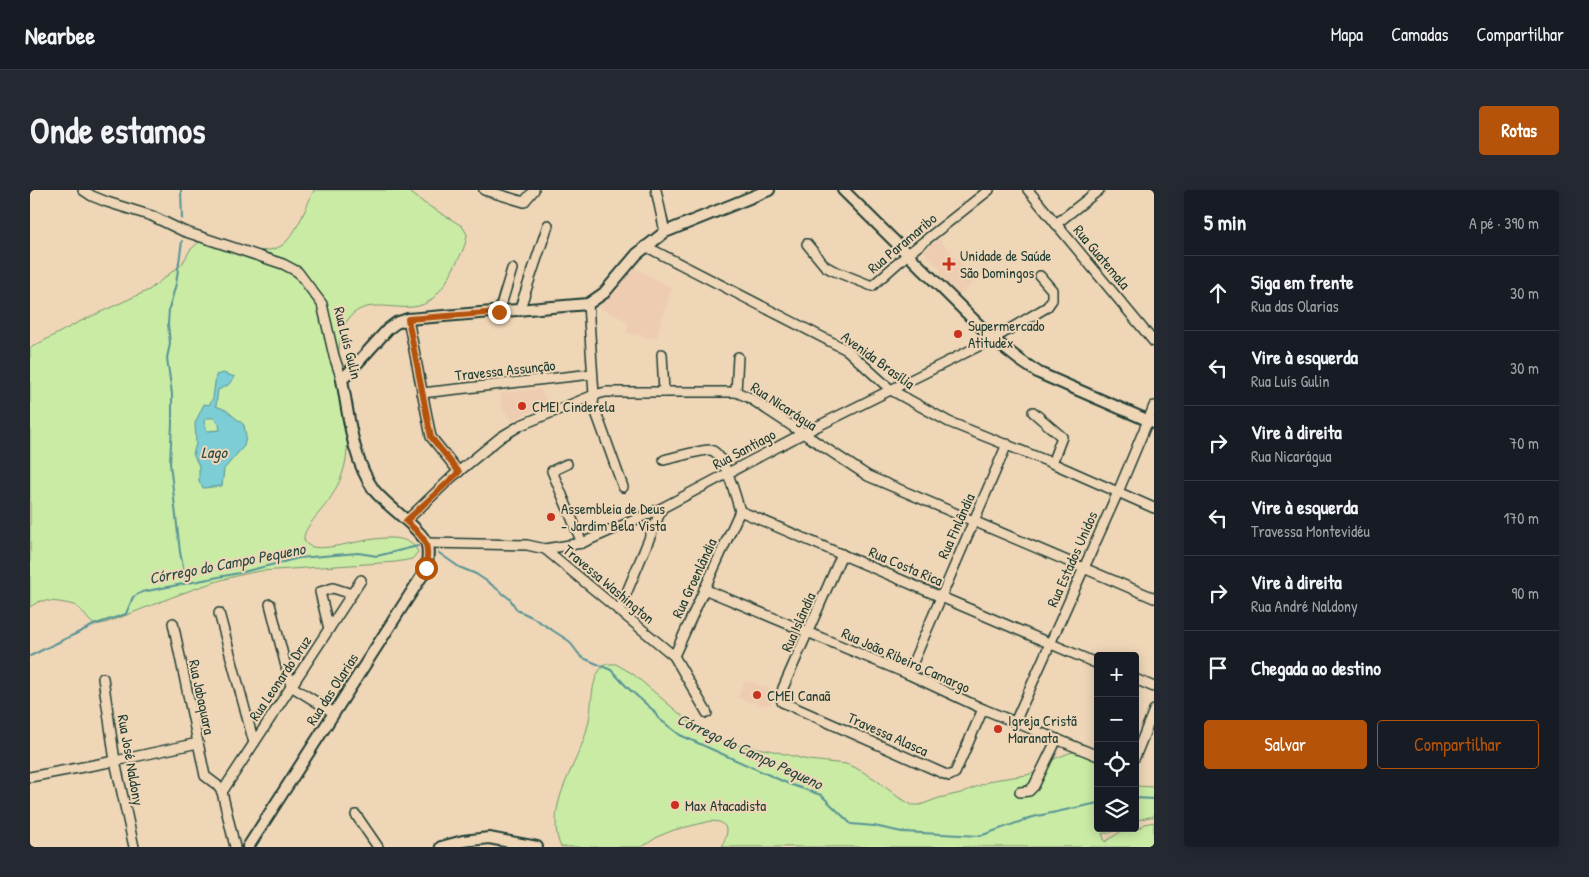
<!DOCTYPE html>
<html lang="pt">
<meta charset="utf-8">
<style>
:root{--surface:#171b24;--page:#242831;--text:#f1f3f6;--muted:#9ea1a6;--line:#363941;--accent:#b45309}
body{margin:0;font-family:"Patrick Hand",sans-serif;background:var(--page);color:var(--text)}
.controls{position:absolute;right:15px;bottom:15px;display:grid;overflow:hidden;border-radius:5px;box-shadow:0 2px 12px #0003}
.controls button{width:45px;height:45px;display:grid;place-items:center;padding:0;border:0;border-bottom:1px solid var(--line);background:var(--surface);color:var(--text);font:25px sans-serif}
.stop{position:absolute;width:15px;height:15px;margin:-11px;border:4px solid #b45309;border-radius:50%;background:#fff}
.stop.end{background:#b45309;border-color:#fff;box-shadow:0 1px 5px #0008}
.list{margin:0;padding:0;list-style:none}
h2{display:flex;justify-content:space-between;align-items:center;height:65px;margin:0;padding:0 20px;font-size:21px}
h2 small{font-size:16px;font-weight:400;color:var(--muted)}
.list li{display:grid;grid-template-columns:32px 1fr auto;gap:15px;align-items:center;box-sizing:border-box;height:75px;padding:0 20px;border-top:1px solid var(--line)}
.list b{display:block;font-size:19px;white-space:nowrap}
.list p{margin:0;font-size:16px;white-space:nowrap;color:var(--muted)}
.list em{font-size:16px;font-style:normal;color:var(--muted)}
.actions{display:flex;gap:10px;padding:15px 20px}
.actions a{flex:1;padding:11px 0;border:1px solid var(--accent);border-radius:5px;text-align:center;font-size:18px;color:var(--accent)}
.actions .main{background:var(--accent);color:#fff}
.icon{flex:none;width:28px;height:28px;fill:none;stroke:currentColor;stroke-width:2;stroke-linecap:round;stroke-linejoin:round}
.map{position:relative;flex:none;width:1124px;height:657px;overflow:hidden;border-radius:5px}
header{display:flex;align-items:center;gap:30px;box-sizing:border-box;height:70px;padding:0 25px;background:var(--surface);border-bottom:1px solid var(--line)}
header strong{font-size:24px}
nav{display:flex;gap:28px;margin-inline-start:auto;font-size:18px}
.intro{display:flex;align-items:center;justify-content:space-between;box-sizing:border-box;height:120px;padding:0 30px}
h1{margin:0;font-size:35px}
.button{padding:12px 22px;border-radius:5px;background:var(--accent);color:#fff;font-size:18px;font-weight:700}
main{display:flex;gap:30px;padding:0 30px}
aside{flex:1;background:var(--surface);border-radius:5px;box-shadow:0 2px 12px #0003}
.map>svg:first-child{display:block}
</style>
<header>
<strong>Nearbee</strong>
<nav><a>Mapa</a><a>Camadas</a><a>Compartilhar</a></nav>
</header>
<div class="intro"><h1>Onde estamos</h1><a class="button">Rotas</a></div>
<main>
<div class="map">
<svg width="1124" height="657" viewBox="0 0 1124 657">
<rect width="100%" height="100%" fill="#efd6b7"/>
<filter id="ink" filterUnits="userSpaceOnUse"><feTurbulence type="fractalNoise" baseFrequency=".02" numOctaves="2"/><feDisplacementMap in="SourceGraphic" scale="10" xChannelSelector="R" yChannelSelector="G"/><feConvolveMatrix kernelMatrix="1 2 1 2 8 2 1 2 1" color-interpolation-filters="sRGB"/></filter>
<g filter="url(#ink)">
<!-- built -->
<g fill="#eeccb2">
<path d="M909,49L946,90L929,105L908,83L911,80L898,67L894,61Z"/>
<path d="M605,78L642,98L626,149L597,143V131L567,117L583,104Z"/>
<path d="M510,199L519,214L492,225L482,231L472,218L471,203Z"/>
<path d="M715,490L747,502L741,515L739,514L737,516L708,508Z"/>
</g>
<!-- green -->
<g fill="#c9eba4" stroke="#74946c">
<path d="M284,0H377L394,13L432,36L437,44C436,57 429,68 423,79C418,90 409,105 398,112C374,127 339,103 319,128C297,157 317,211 318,243C318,252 317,261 316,270C314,279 311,290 306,298C303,304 300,309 296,314C291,322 269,342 275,352C289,373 371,326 388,362L382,369L366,372L230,381C176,390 126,415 75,433L65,435C56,429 53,420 46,416C40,413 17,410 11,411C7,412 3,415 0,417V158L49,132L119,100L152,74L160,60L169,52L174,51C196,55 239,70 256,52C269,38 276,17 284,0Z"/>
<path d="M576,474H586L603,484L670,541L679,547L694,553L739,560L778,570L816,574L826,578L845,589L868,607L882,615H890L909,608L931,603L963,590L997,585L1006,582L1024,569L1039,563L1049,561L1068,563V638H1092L1079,643H1072L1075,652L1093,640L1108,639L1115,634L1124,632V657H692L697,643L695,636L690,632L681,631L644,640L629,646L612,657H531C525,645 525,628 528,615C534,587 552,563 558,535C563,517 559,485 576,474Z"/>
<path d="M1105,596L1124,597V627H1119L1105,631Z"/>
</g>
<!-- water -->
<path fill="#7ccdd5" stroke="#579395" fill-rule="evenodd" d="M193,183L205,187L198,195L188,200L186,216L196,220L214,235L216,247L214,256L194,279L192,296L173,298L169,291V276L163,264L166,254L165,233L174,214L179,215L183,208L186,185ZM177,228H184L189,234L190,240L177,241L174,231Z"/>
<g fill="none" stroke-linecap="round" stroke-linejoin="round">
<!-- stream -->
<g stroke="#579395" stroke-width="2">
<path d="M151,0L152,29"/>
<path d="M152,51L146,94L139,119L138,134L140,154L137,168L142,204V234L140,273L150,362L156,392"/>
<path d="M409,363L429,377L446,384L458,392L480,409L487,420L502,427L539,451L551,467L581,480L599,499L623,520L628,528L650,545L759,594L791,605L821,634L844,636L872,642L950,646L1003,627L1068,613"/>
<path d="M0,466L66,434L96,424L103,407L112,402L209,383L269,368L328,363L347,366L388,356"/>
<path d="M1105,608L1124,609"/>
</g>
<defs>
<g id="minor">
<path d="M53,0L62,6L77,12L122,26L153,41L253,74L268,82L292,114L304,166L312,190"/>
<path d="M454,0L494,12L504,0"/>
<path d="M626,0L635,42"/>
<path d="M998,0L1124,152"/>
<path d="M1026,34L1069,0"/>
<path d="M777,54L795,76L802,80L842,96L878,64L959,0"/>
<path d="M615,56L817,160L861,200L919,232L1022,273L1124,318"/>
<path d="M558,114L564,205L563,214L593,297"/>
<path d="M489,121L518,35"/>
<path d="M469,122L482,79"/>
<path d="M378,129L401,247L429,282"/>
<path d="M632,164L634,202"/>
<path d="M706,202L708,167"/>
<path d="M392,203L562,184"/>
<path d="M1003,222L1032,247L1022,273"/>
<path d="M634,270C642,268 674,259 680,260C694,261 706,308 710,321L1068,474"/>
<path d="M537,274L522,281L552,353"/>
<path d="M376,331L422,287L471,247L491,235L564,205L576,202H706L718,207L838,286L1124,408"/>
<path d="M397,353L497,355L515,359L552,353L632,318L772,244L963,149L1017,117L1022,110V100L1010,86"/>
<path d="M515,359L644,466L677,523"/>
<path d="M812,364L753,498L751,507L752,512L919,586L925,583L953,519"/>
<path d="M674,399L878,484L953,519L1068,566"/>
<path d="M240,414L261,496L304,523"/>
<path d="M589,421L632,318"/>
<path d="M189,423L224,553"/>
<path d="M143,433L175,586L187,595L192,602L205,657"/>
<path d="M299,439L290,402L303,398L322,404"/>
<path d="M644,466L710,321"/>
<path d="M878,484L977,254"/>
<path d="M73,488L85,571L104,657"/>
<path d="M1105,489L1124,497"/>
<path d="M985,532L1088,302L1124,216"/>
<path d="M1105,567L1124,520"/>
<path d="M0,587L85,571L168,553"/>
<path d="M192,602L331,390"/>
<path d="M990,602L999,601L1004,596L1027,549"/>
<path d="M326,625L348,657"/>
</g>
<g id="major">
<path d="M813,0L963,149L991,171L1009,183L1124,233"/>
<path d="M218,657L397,378C397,371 399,363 397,355C394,341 355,315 344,300C322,269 319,226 312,190L358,139L366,133L378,129L558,114L574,103L607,64L635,42L739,0"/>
<path d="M411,657L433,651L459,648L507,657"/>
</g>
</defs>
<!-- minor casing -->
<use href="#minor" stroke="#1f3d34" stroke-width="12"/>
<!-- major casing -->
<use href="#major" stroke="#1f3d34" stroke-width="14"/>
<!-- minor -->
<use href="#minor" stroke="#efd6b7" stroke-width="9"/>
<!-- major -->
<use href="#major" stroke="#efd6b7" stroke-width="10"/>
</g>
</g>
<g fill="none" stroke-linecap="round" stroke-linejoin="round" filter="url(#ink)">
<!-- route -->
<path stroke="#b45309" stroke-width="6" d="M396,378C400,351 395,349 376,331L429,282L401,247L378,129L469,122"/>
</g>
<!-- markers -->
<g fill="#c8321e" stroke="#efd6b7" stroke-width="2">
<path d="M916.5 66.5h5v5h5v5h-5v5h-5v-5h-5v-5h5z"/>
<circle cx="928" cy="144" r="5"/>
<circle cx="492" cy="216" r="5"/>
<circle cx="521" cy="327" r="5"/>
<circle cx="727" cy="505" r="5"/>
<circle cx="968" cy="539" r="5"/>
<circle cx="645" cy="615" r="5"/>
</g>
<g text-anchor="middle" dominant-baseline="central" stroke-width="4" stroke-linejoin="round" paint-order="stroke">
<!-- street labels -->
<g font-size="15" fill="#1f3d34" stroke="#efd6b7">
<text transform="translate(872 53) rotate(-40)">Rua Paramaribo</text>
<text transform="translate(1072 67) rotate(50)">Rua Guatemala</text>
<text transform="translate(318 153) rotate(76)">Rua Luís Gulin</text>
<text transform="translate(848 170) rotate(36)">Avenida Brasília</text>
<text transform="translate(475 180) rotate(-6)">Travessa Assunção</text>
<text transform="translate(754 216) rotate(33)">Rua Nicarágua</text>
<text transform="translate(714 259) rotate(-28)">Rua Santiago</text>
<text transform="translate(926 336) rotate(-66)">Rua Finlândia</text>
<text transform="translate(1042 369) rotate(-66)">Rua Estados Unidos</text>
<text transform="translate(876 376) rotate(23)">Rua Costa Rica</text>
<text transform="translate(664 388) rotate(-65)">Rua Groenlândia</text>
<text transform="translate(579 394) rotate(40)">Travessa Washington</text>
<text transform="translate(768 432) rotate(-66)">Rua Islândia</text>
<text transform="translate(876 470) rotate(24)">Rua João Ribeiro Camargo</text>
<text transform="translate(250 488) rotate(-56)">Rua Leonardo Druz</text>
<text transform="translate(302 499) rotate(-57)">Rua das Olarias</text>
<text transform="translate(172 507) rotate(78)">Rua Jabaquara</text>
<text transform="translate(858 544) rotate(24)">Travessa Alasca</text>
<text transform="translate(101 570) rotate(80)">Rua José Naldony</text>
</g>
<!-- poi labels -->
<g font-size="15" fill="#1f3d34" stroke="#efd6b7" text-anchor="start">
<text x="930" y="65">Unidade de Saúde<tspan x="930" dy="17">São Domingos</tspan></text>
<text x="938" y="135">Supermercado<tspan x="938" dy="17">Atitudex</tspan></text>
<text x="502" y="216">CMEI Cinderela</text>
<text x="531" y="318">Assembleia de Deus<tspan x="531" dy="17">- Jardim Bela Vista</tspan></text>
<text x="737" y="505">CMEI Canaã</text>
<text x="978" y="530">Igreja Cristã<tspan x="978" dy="17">Maranata</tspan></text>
<text x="655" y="615">Max Atacadista</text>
</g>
<!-- water labels -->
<g font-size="16" font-style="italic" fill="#284b44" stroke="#efd6b7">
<text x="184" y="262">Lago</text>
<text transform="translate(197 373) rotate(-11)">Córrego do Campo Pequeno</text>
<text transform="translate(720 561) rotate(25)">Córrego do Campo Pequeno</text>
</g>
</g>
</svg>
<div class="controls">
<button>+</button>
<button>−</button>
<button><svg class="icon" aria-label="locate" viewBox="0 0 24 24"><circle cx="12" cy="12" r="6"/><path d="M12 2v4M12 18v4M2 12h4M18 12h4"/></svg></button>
<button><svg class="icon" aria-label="layers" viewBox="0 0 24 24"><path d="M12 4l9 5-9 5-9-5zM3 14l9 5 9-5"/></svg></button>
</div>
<div class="stop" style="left:396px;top:378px"></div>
<div class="stop end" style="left:469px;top:122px"></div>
</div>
<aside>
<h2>5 min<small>A pé · 390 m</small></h2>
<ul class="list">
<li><svg class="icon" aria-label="ahead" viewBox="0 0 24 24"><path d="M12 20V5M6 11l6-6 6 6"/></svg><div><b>Siga em frente</b><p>Rua das Olarias</p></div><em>30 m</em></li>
<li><svg class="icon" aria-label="left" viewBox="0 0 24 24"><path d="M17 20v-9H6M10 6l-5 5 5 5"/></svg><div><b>Vire à esquerda</b><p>Rua Luís Gulin</p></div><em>30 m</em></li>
<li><svg class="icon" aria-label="right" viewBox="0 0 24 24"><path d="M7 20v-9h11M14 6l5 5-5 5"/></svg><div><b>Vire à direita</b><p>Rua Nicarágua</p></div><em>70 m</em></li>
<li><svg class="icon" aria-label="left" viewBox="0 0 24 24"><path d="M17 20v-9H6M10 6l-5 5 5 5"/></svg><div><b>Vire à esquerda</b><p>Travessa Montevidéu</p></div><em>170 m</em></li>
<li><svg class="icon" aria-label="right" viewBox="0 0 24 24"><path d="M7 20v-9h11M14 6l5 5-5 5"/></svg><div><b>Vire à direita</b><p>Rua André Naldony</p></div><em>90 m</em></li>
<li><svg class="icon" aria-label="arrive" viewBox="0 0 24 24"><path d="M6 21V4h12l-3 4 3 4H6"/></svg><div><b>Chegada ao destino</b></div></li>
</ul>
<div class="actions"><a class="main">Salvar</a><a>Compartilhar</a></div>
</aside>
</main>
